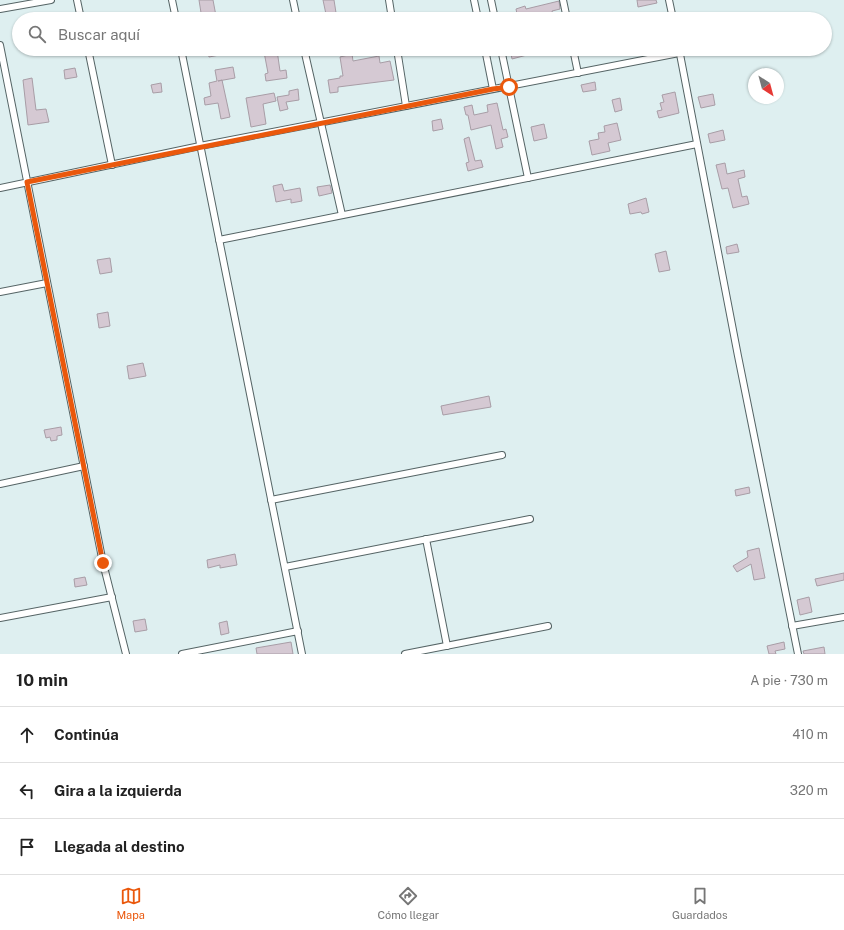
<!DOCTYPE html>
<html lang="es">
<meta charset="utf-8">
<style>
:root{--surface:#fff;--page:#f6f6f6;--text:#222;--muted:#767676;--line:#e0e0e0;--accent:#ea580c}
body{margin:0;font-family:"Public Sans",sans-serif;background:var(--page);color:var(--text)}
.compass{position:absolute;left:748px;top:68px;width:36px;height:36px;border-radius:50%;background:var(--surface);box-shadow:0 1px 3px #0004;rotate:144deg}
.stop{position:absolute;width:12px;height:12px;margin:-9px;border:3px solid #ea580c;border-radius:50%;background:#fff}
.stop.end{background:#ea580c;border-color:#fff;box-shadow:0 1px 4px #0008}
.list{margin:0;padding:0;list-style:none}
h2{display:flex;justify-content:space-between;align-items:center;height:52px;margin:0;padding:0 16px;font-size:17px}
h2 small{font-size:13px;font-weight:400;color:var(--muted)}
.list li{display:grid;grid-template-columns:26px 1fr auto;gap:12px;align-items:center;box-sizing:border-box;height:56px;padding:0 16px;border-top:1px solid var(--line)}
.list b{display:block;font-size:15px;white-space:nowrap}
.list em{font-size:13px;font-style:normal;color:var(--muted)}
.icon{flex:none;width:22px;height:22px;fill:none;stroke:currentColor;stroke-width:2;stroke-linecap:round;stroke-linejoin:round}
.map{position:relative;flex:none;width:844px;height:654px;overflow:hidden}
.search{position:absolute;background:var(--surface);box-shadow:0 1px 3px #0004;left:12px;right:12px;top:12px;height:44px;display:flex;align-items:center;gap:10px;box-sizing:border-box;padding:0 14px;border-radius:22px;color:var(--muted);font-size:15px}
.sheet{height:220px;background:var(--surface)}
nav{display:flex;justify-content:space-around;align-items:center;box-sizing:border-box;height:56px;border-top:1px solid var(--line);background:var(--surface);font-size:11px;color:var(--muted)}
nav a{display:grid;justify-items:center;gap:2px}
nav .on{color:var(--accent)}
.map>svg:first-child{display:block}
</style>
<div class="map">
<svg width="844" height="654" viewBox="0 0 844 654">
<rect width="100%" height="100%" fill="#deeff0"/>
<!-- building -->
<g fill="#d5c9d3" stroke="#a89da6">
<path d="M199,0H213L216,16L202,19Z"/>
<path d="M323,0H334L337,19H327Z"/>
<path d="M637,0H656L657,3L638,7Z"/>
<path d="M559,1L560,9L552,11L554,19H518L516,9L525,6L526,9Z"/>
<path d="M207,49H235V52L209,57Z"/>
<path d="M510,49H538V52L512,59Z"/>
<path d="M277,50L280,71L286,70L287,78L266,81L265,74L268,73L264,52Z"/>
<path d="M352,54L353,61L379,56L380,63L390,61L394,80L338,87V92L330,93L328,80L340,78V76H343L340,57Z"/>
<path d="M233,67L235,78L218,81L222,80L230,117L221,119L218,103L205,105L204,98L211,96L209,83L217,81L215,70Z"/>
<path d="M75,68L77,77L65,79L64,70Z"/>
<path d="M32,78L36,110L46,109L49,122L28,125L23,80Z"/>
<path d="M595,82L596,90L583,92L581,85Z"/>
<path d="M161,83L162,92L153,93L151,85Z"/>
<path d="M298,89L299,100L286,102L288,109L280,111L277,97L289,95V91Z"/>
<path d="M675,92L679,113L659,118L657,111L662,110L660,103L664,102L662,95Z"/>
<path d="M274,93L276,101L263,104L266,124L251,127L246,98Z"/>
<path d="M713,94L715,105L701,108L698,97Z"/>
<path d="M620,98L622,110L615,112L612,100Z"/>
<path d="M497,103L503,130L506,129L508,137L501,139L503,147L496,149L491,125L471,130L468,115H466L464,107L472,105L474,115L488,112L487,105Z"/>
<path d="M441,119L443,129L433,131L432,121Z"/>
<path d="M617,123L621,140L608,143L610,151L592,155L589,141L599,139L598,133L605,132L604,126Z"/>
<path d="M544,124L547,138L534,141L531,127Z"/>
<path d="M723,130L725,140L710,143L708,134Z"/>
<path d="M469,137L475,161L481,160L483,167L468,171L466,163L469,162L464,139Z"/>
<path d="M725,163L727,174L744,170L745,177L738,179L742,197L747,196L749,204L733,208L728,188L722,189L716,165Z"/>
<path d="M282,184L284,191L300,188L302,201L291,203V199L276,202L273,186Z"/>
<path d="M330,185L332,193L319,196L317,187Z"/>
<path d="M646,198L649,212L642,214L641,212L630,214L628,204Z"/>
<path d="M737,244L739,252L727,254L726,247Z"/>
<path d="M666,251L670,270L659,272L655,254Z"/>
<path d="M110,258L112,272L100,274L97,260Z"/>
<path d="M108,312L110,326L99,328L97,314Z"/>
<path d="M143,363L146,376L129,379L127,366Z"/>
<path d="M489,396L491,407L443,415L441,406Z"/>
<path d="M61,427L62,435L57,436V440L51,441L50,437L46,438L44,430Z"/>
<path d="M749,487L750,493L736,496L735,490Z"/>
<path d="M759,548L765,578L754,580L751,564L737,572L733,566L748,557L747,551Z"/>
<path d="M235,554L237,565L220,568V565L208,568L207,560Z"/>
<path d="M844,573V580L817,586L815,579Z"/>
<path d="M85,577L87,585L75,587L74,579Z"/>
<path d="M809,597L812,612L800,615L797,600Z"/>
<path d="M145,619L147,630L135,632L133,621Z"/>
<path d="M227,621L229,633L221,635L219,623Z"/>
<path d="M291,642L293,654H257L256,648Z"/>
<path d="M784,642L785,649L775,651L776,654H769L767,646Z"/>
<path d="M824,647L825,654H804L803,651Z"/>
</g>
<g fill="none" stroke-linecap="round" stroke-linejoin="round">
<defs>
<g id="minor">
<path d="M77,0L81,19"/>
<path d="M172,0L176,19"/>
<path d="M293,0L297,19"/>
<path d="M389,0L392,19"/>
<path d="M474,0L478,19"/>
<path d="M491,0L495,19"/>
<path d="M563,0L567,19"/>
<path d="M669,0L673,19"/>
<path d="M0,9L51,0"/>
<path d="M0,45L103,563L126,654"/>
<path d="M88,49L112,165"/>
<path d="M181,49L302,654"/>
<path d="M304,49L342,215"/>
<path d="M397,49L406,106"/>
<path d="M485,49L493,89"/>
<path d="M501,49L528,178"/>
<path d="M573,49L578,73"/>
<path d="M679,49L738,356L798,654"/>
<path d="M0,188L200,146L679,53"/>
<path d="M219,240L697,144"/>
<path d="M0,292L47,283"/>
<path d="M0,484L84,466"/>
<path d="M271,500L502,455"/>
<path d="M426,539L447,646"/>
<path d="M285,567L530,519"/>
<path d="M0,618L112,597"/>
<path d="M792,626L844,617"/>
<path d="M182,654L298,631"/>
<path d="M405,654L548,626"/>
</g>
</defs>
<!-- minor casing -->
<use href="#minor" stroke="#556465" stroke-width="8"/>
<!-- minor -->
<use href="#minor" stroke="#fff" stroke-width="6"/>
</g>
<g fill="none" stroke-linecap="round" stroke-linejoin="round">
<!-- route -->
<path stroke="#ea580c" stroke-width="5" d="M103,563L27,182L493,89L509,87"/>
</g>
</svg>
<svg class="compass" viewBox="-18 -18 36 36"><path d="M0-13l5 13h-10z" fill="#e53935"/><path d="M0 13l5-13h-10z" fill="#767676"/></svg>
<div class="stop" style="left:509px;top:87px"></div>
<div class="stop end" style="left:103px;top:563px"></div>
<div class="search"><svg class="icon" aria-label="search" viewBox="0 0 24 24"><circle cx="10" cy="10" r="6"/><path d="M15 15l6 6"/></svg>Buscar aquí</div>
</div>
<section class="sheet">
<h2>10 min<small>A pie · 730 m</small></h2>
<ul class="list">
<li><svg class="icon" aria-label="ahead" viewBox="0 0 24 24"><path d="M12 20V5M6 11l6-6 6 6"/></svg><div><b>Continúa</b></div><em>410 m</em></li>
<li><svg class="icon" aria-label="left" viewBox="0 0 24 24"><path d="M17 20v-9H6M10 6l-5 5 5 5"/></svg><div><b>Gira a la izquierda</b></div><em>320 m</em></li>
<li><svg class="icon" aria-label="arrive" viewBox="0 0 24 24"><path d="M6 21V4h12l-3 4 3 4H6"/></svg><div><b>Llegada al destino</b></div></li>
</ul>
</section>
<nav>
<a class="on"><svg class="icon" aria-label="map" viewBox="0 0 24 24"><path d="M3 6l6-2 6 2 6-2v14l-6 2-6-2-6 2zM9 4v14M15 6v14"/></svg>Mapa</a>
<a><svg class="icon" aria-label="directions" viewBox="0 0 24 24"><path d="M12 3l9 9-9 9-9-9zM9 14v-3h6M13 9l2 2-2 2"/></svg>Cómo llegar</a>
<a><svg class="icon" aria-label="saved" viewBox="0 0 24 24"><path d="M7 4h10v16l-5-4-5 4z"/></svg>Guardados</a>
</nav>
